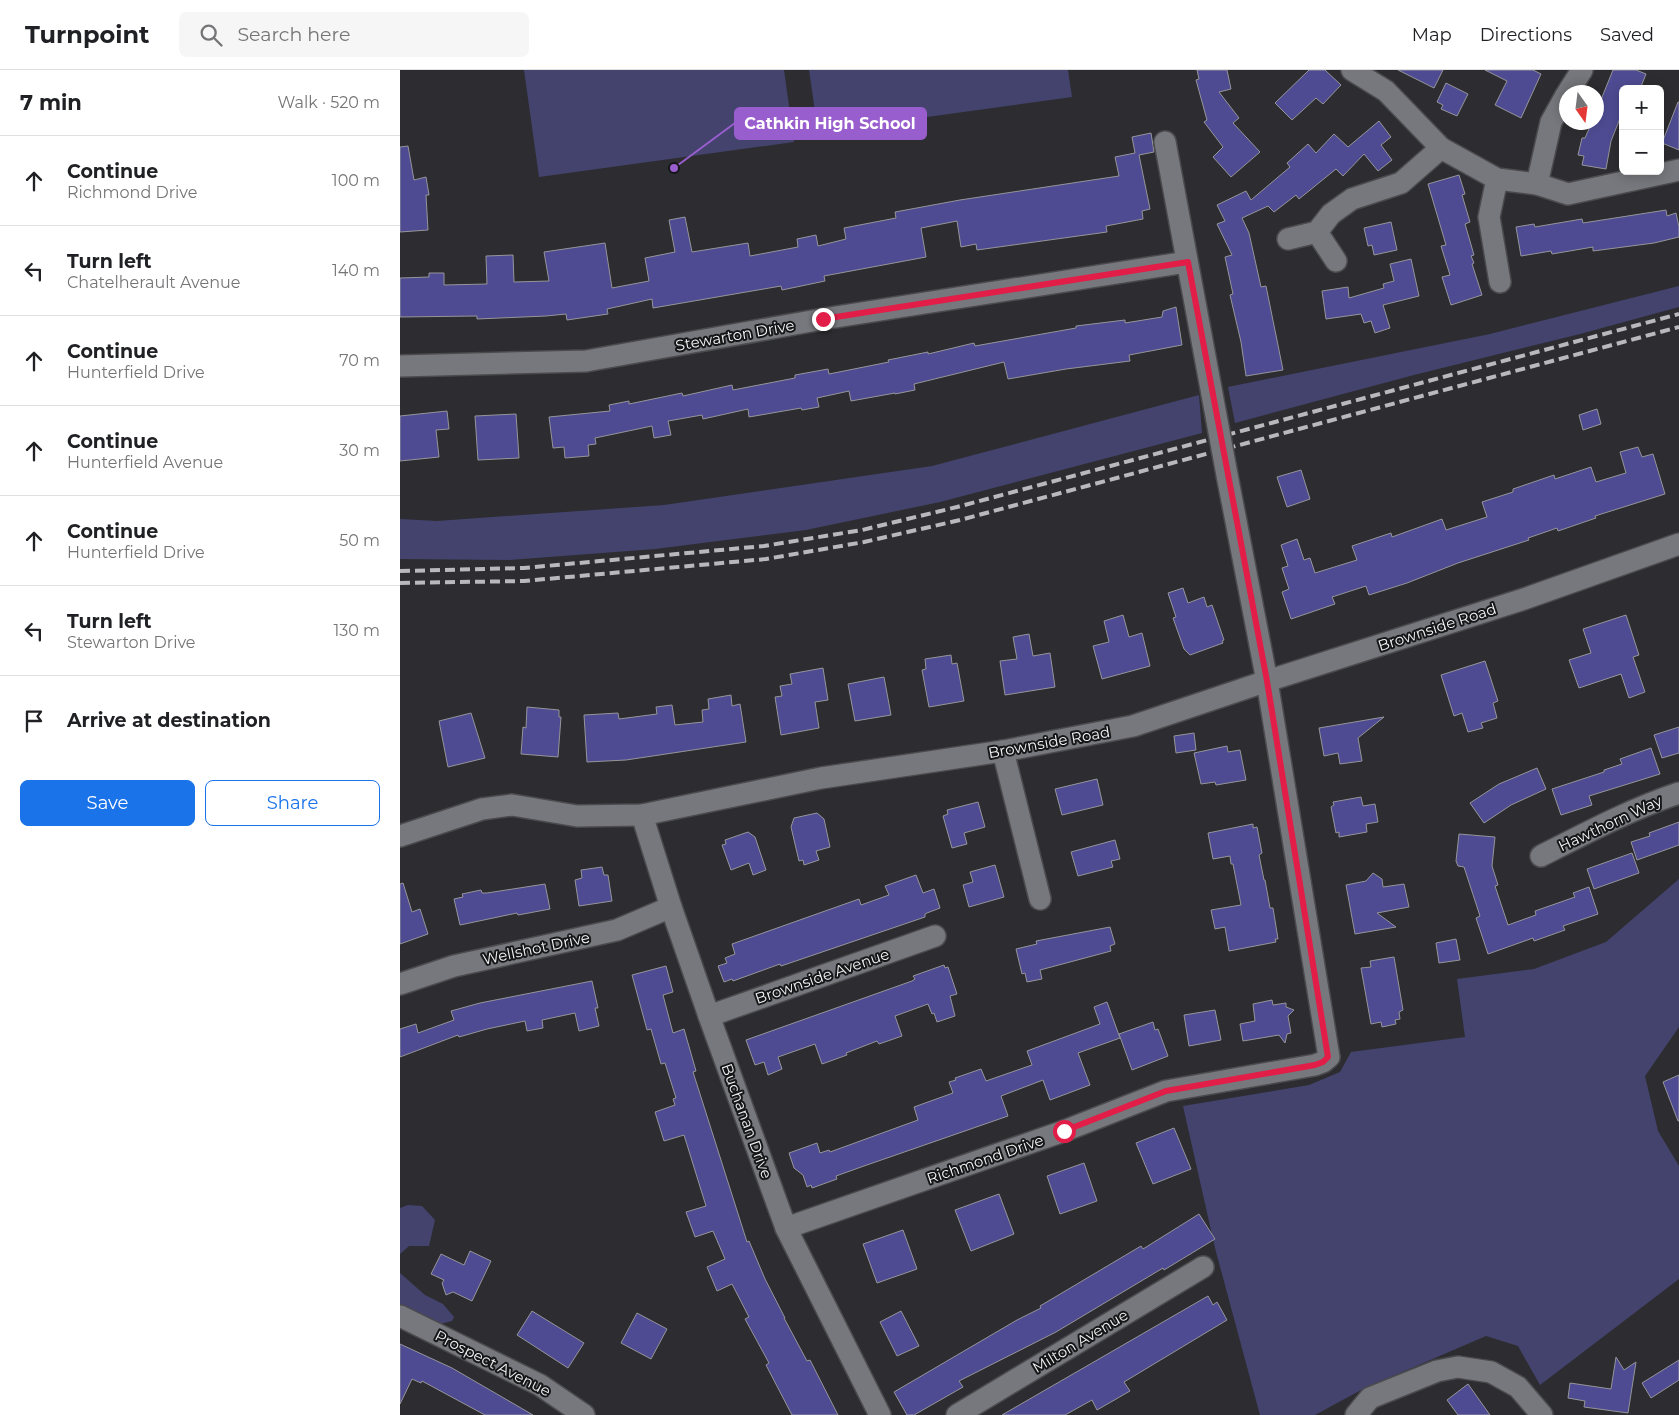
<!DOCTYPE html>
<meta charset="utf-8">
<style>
:root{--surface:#fff;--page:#f6f6f6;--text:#202124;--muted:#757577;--line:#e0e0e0;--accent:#1a73e8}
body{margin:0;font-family:Montserrat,sans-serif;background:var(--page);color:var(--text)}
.controls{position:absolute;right:15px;top:15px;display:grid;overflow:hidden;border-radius:8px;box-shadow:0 2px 12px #0003}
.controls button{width:45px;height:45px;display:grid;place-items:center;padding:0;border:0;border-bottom:1px solid var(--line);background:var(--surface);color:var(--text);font:25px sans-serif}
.compass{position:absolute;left:1159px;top:15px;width:45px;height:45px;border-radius:50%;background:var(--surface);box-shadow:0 2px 12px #0003;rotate:166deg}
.stop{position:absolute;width:15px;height:15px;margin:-11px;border:4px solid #e11d48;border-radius:50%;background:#fff}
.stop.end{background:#e11d48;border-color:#fff;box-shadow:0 1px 5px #0008}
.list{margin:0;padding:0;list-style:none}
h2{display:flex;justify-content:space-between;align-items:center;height:65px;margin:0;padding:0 20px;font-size:21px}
h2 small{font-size:16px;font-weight:400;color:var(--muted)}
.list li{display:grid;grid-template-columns:32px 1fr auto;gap:15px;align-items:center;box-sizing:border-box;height:90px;padding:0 20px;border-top:1px solid var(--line)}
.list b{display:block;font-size:19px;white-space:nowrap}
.list p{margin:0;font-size:16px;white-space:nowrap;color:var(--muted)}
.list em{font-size:16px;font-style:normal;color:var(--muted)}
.actions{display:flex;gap:10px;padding:15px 20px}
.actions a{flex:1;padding:11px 0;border:1px solid var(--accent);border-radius:8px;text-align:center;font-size:18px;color:var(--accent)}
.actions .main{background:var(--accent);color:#fff}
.icon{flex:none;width:28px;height:28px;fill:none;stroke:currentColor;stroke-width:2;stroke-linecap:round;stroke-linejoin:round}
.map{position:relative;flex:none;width:1279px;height:1345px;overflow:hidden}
header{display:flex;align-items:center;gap:30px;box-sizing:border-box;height:70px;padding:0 25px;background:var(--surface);border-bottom:1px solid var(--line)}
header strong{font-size:24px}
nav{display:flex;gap:28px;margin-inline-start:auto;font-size:18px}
.search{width:350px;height:45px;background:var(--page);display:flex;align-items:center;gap:12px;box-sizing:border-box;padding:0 18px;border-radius:8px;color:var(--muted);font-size:19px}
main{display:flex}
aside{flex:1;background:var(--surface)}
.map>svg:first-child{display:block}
</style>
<header>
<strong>Turnpoint</strong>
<div class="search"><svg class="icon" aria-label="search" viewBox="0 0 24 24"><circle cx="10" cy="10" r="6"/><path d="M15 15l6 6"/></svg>Search here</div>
<nav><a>Map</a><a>Directions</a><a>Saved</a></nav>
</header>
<main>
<aside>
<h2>7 min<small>Walk · 520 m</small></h2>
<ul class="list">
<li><svg class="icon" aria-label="ahead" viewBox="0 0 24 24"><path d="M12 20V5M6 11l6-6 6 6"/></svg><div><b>Continue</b><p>Richmond Drive</p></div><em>100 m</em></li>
<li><svg class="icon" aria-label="left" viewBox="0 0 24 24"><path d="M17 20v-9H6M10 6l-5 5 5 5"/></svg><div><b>Turn left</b><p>Chatelherault Avenue</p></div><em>140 m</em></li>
<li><svg class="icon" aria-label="ahead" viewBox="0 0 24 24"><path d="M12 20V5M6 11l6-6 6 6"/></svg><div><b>Continue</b><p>Hunterfield Drive</p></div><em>70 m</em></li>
<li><svg class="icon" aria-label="ahead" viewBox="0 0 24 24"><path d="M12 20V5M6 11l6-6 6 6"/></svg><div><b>Continue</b><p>Hunterfield Avenue</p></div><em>30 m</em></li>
<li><svg class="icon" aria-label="ahead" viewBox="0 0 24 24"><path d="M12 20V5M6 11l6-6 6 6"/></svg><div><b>Continue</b><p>Hunterfield Drive</p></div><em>50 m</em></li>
<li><svg class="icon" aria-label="left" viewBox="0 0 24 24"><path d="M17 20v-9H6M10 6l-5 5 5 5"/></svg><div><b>Turn left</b><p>Stewarton Drive</p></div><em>130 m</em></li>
<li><svg class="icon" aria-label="arrive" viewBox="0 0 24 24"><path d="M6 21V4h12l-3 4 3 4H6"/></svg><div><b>Arrive at destination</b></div></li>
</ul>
<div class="actions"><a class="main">Save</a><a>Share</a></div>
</aside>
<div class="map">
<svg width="1279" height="1345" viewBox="0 0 1279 1345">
<rect width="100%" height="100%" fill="#2d2d31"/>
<!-- green -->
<g fill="#43436e">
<path d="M124,0H384L394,72L139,107Z"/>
<path d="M409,0H668L672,27L418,62Z"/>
<path d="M1279,216V237L1180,264L1014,305L835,353L828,317L1090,264Z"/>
<path d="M799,325L802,363L540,432L406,460L255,479L109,490L0,489V449L37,451L264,435L532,396Z"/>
<path d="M1279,809V957L1245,1006L1258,1061L1279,1096V1209L1140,1315L1118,1276L1086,1266L963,1319L915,1345H860L815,1178L783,1036L909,1015L940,1002L951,982L1065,967L1057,909L1134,899L1206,872Z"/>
<path d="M8,1135L22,1136L35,1150L29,1176H9L0,1184V1138Z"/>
<path d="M0,1203L25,1225L43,1234L54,1247L52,1251L40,1254L0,1235Z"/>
</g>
<!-- building -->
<g fill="#4e4b92" stroke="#95959a">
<path d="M797,0H827L831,19L819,22L839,48L833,53L860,82L831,107L813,87L823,77L804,52L807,50L796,10L799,9Z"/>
<path d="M909,0H925L941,15L923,34L916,28L892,50L875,33Z"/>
<path d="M998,0H1043L1034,18Z"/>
<path d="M1085,0H1133L1141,4L1121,48L1095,35L1107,11Z"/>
<path d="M1213,0H1236L1246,4L1240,19H1223V41L1211,71L1206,99L1182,95L1184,86L1178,85L1182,68H1185L1192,52H1196V42Z"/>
<path d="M1046,13L1068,24L1057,46L1041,39L1043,35L1037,32Z"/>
<path d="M1278,32H1279V80L1262,73Z"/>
<path d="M979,51L991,67L981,75L992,90L978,101L964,84L943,106L936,99L899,129L896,125L874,142L868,136L842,148L849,163L861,217L866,216L883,300L846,306L841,272L830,225L833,224L825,187L832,185L817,154L825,151L817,135L846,121L851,130L890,97L887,93L908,74L916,83L934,64L948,77Z"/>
<path d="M751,63L754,82L739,85L750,139L742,141L743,149L706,156L707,162L577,180L576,174L561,177L557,151L521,158L526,187L424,206L425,211L382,220L381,216L253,238L252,229L207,239L208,244L167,250L166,244L146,246L77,249V246L0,247V208L29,207V203H44V215L87,214L86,186L113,185L114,212L149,211L144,182L205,173L212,218L249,211L245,188L275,182L269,150L285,147L292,182L348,173L350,186L398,177L397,169L416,165L418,176L446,169L444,158L496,148L495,142L560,130L719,106L715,87L735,83L732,67Z"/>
<path d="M8,76L14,110L26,107L29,125H26L28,160L0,162V77Z"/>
<path d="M1059,105L1065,124L1062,125L1070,152L1065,154L1074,185L1071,186L1074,193L1072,194L1082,225L1051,235L1042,207L1050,205L1041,176L1046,175L1028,114Z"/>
<path d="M1266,140L1267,146L1276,143L1279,157V167L1254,173L1193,181V177L1152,184L1151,181L1121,186L1116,157L1134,154L1135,157L1182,149L1183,153Z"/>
<path d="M991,152L997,180L974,185L972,175L968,176L964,158Z"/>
<path d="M1011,189L1019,226L983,235L990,258L975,263L971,251L964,253L961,244L926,249L922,221L948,217L949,228L984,218L983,214L994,211L990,194Z"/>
<path d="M776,237L782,275L729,285L730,291L666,299L608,309L604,292L514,314L515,320L495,324V323L451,331L449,321L417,328L419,337L402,340L401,338L349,347L348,339L303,349L302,345L268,351L271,365L254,368L252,356L195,368L196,374L188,375L189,386L165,388L164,377L153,378L149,347L210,341L209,335L229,331V334L282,323L283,326L332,315L333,320L395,308V305L428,299L429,304L489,292L488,290L528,282V284L574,273L575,276L676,258V256L725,250V253L762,247L763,241Z"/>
<path d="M1197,339L1201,354L1183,360L1179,345Z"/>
<path d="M47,341L49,359L36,360L39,387L0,391V346Z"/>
<path d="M116,344L119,388L78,390L75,346Z"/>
<path d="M1238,377L1242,387L1253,384L1265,424L1195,446L1196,448L1158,461L1157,458L1128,468L1129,470L1058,493L1007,513L969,525L966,516L932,527L935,534L891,549L882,522L889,519L882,498L888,496L881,475L897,469L904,490L910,488L915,503L957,490L952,476L991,463L992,467L1042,449L1046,460L1087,447L1082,432L1113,422V419L1154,405L1155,409L1191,397L1196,412L1226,403L1220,382Z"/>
<path d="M901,400L910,429L887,437L877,407Z"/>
<path d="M783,518L788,533L804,527L807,537L812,535L824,570L822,571L823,573L790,585L784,579L773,548L776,547L768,523Z"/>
<path d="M723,545L729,567L742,563L750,596L702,609L693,576L709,572L704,551Z"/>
<path d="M1226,545L1239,585L1233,587L1245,622L1229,628L1221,604L1179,618L1169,590L1191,583L1183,559Z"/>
<path d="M629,564L633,586L650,583L655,617L605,625L600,591L617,589L613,567Z"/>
<path d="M551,585L552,594L557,593L564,631L529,637L522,600L526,599L525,589Z"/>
<path d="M1085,591L1098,631L1093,633L1097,648L1081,653L1083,658L1068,662L1062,643L1054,646L1041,605Z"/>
<path d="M423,598L428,630L415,632L419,658L381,665L375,627L382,626L380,616L392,614L390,604Z"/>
<path d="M484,607L491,645L455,651L448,614Z"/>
<path d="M331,625L332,636L340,634L346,672L226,690L187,692L184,645L218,643L219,649L257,644L256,637L272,635L275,655L303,652L302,640L309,639L308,629Z"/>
<path d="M127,637L159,640V647H161L158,687L121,684L123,657L126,658Z"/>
<path d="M71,643L85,688L48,697L39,651Z"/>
<path d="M984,647L958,668L962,691L940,694L938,683L924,686L919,658Z"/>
<path d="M1279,657V683L1262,688L1254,665Z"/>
<path d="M794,663L796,680L776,683L774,666Z"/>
<path d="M827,676L828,682L840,680L846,710L816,715L815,712L801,714L794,683Z"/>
<path d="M1251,678L1260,704L1189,726L1192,735L1161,745L1152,719L1204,702V700L1222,694L1220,689Z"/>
<path d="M1137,698L1146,719L1111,735L1084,753L1070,733L1099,714Z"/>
<path d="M697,709L703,735L662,745L655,719Z"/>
<path d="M961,727L963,736L975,734L978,752L966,754L967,762L939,767V762L936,763L931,737L934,735L933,732Z"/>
<path d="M578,732L585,757L564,763L567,774L552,778L543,746L548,744L547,740Z"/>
<path d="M417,743L424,749L430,777L416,781L419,790L404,795L403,790L399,791L391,757L394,748Z"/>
<path d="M1279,752V775L1237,790L1231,772L1250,766L1249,763Z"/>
<path d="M853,754V758L857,757L862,783L859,785L864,810H865L870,838H873L878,869H875L876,872L829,881L825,857L815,859L811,840L841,835L833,794H831L830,786L813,789L808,763Z"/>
<path d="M348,762L355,767L366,800L353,805L349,793L331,800L322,775L326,774L325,770Z"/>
<path d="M1059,764L1095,767L1092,796L1098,815L1095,816L1108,855L1136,845L1135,841L1175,827L1173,823L1189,817L1198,844L1163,856L1165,860L1134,871L1133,868L1088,884L1076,848L1080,846L1064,797L1058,796L1056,791Z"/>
<path d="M715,770L720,789L711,791L713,797L678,806L671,782Z"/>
<path d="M1232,783L1239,803L1194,819L1187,799Z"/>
<path d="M595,795L604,827L569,837L563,815L573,812L570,802Z"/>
<path d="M202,797L204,805H208L212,831L179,836L175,810L182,808L181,800Z"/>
<path d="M973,803L982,809L983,817L1004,814L1009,837L977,843L996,857L955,864L946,815L966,811Z"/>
<path d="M516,805L523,823L534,819L540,838L527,843L525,844V847L381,896L380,894L333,911L332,909L324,912L318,896L327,893L325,888L335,884L332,874L459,829L461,835L489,825L485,816Z"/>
<path d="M3,813L12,842L20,839L28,864L0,874V814Z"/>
<path d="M145,814L150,839L118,845L117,843L60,855L54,829L63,827L62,824L81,820L82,823H87Z"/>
<path d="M710,857L715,874L710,876L711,881L640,900L642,909L627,912L625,903L622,904L616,879L637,874L636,871Z"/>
<path d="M1056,869L1060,890L1039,893L1036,873Z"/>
<path d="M994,887L1003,940L999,942L1000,949L995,950L996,954L982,957L981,952L971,954L961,898L971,897L970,891Z"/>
<path d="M544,895L545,898L548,897L557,924L550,926L555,946L537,952L534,943L532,944L528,934L495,946L502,966L479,974L477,971L446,983L447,985L422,994L415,974L378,987L382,999L368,1005L364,992L355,995L346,970L512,911L515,909L513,906Z"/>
<path d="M266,896L273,922L263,925L273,963L284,959L296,1001L293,1002L347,1172L349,1171L365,1209L385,1248H384L407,1291L410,1290L438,1345H392L366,1295L369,1293L345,1249L349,1247L332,1214L317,1221L307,1197L325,1189L313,1161L295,1167L286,1142L306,1136L284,1065L264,1071L255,1042L275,1035L273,1029L276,1028L265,993L261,994L251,959L247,960L232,905Z"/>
<path d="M192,911L198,938H195L199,956L179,961L175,943L142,950L143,958L127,961L125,951L87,959L59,967L58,965L0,987V959L16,954L18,963L54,950L51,941L80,933Z"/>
<path d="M872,930L873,935L886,933V937L894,940L888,946L891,963L887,964L885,973L879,965L843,971L840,954L855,951L853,934Z"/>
<path d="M707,932L720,968L678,983L690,1015L650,1030L643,1010L601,1026L608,1046L464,1096L436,1106L437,1109L412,1118L411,1115L407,1117L403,1105L394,1098L389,1083L417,1073L420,1083L429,1080L430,1082L518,1050L514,1037L553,1023L549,1012L556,1010L555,1008L581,999L586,1011L632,995L627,981L700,954L694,937Z"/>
<path d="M815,940L821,970L789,976L784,945Z"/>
<path d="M753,952L755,960L758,959L768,986L732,1000L719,964Z"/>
<path d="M1279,1005V1051H1278L1263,1012Z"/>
<path d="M774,1058L791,1099L753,1114L736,1073Z"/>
<path d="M684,1093L697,1131L660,1144L647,1106Z"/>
<path d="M599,1124L614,1164L571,1181L555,1140Z"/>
<path d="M799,1144L815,1169L764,1200L763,1198L656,1262L559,1311L563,1317L514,1345H507L494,1322L617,1250L641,1238L640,1236L741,1176L743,1179Z"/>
<path d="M503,1160L517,1199L477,1213L463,1174Z"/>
<path d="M70,1181L91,1191L72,1231L53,1222L46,1225L42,1213L44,1210L31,1204L41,1184L64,1195Z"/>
<path d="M808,1226L813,1235L817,1232L827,1250L724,1312L730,1321L697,1340L692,1330L665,1345H602Z"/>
<path d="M132,1241L184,1273L168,1298L117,1265Z"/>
<path d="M501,1241L519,1276L497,1286L480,1252Z"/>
<path d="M237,1243L267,1259L251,1289L221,1273Z"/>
<path d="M0,1274L52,1298L133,1345H85L22,1311L21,1313L12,1309L0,1334Z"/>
<path d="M1216,1287L1224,1300L1236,1292L1228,1343L1184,1337L1185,1331L1168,1328L1170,1313L1211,1319Z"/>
<path d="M1279,1290V1310L1251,1328L1242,1313Z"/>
<path d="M1068,1314L1090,1345H1058L1047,1330Z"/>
</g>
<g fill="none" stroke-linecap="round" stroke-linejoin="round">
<defs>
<g id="minor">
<path d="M952,0L986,21L1041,78L1097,109L1137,114L1168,124L1279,100"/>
<path d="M1168,22L1182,0"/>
<path d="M765,72L812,324"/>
<path d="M1097,109L1089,147L1100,212"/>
<path d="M1137,114L1151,52L1166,25"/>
<path d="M917,162L931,144L952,129L1001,113L1041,78"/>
<path d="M888,169L917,162L936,191"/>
<path d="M0,296L186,291L423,249L787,192"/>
<path d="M603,681L640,829"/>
<path d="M242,745L271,837L309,946L386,1158L480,1345"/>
<path d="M0,766L82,739L112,735L177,746L242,745L421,708L603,681L733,656L867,611L1124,529L1279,474"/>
<path d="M1141,786C1186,763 1231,739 1279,723"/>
<path d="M0,914L54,896L217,860L271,837"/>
<path d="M309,946L535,866"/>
<path d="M386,1158L664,1061L766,1021L915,995L923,992L929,987L867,611L827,405"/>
<path d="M0,1246L140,1315L184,1345"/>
<path d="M557,1345L803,1197"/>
<path d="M956,1345L970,1328L1037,1301L1058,1297L1091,1302L1118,1317L1142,1345"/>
</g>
</defs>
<!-- minor casing -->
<use href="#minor" stroke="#4b4b4e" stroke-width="24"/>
<!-- minor -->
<use href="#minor" stroke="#77787d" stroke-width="21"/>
<!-- rail -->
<g stroke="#b9b9bd" stroke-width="4" stroke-dasharray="10 5" stroke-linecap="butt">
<path d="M0,501L124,498L364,476L462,460L557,437L1279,244"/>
<path d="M0,513L124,511L366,489L464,472L560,450L1279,257"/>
</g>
<defs>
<path id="minor-bridge" d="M812,324L827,405"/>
</defs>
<!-- minor-bridge casing -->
<use href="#minor-bridge" stroke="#4b4b4e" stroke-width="24" stroke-linecap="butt"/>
<!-- minor-bridge -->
<use href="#minor-bridge" stroke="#77787d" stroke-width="21"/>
</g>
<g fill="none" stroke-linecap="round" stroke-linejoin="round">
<!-- route -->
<path stroke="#e11d48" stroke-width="6" d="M423,249L788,192L867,611L928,987L923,992L915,995L766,1021L664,1061"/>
</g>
<g text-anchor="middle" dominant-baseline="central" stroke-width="4" stroke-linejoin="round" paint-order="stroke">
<!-- street labels -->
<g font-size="15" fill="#f4f4f7" stroke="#151618">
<text transform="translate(335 265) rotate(-10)">Stewarton Drive</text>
<text transform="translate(1037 557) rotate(-18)">Brownside Road</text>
<text transform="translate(649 672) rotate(-10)">Brownside Road</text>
<text transform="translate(1210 753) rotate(-25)">Hawthorn Way</text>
<text transform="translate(136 878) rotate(-12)">Wellshot Drive</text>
<text transform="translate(422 906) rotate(-19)">Brownside Avenue</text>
<text transform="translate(347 1051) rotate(70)">Buchanan Drive</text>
<text transform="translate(585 1089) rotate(-19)">Richmond Drive</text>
<text transform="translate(680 1271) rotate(-31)">Milton Avenue</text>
<text transform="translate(93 1293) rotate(27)">Prospect Avenue</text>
</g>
</g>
<!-- callouts -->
<path fill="none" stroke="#995ecd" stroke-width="2" d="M274 98L335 53"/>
<circle fill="#995ecd" stroke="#151618" stroke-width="2" cx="274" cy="98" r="5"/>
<rect fill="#995ecd" stroke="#995ecd" stroke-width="2" x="335" y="38" width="191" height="31" rx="5"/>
<g font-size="16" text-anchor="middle" font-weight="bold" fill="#fff">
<text x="430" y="59">Cathkin High School</text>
</g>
</svg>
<div class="controls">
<button>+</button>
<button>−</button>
</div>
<svg class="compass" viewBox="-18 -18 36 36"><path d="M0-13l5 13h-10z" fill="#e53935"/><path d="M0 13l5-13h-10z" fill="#757577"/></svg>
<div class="stop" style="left:664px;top:1061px"></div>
<div class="stop end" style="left:423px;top:249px"></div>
</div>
</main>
